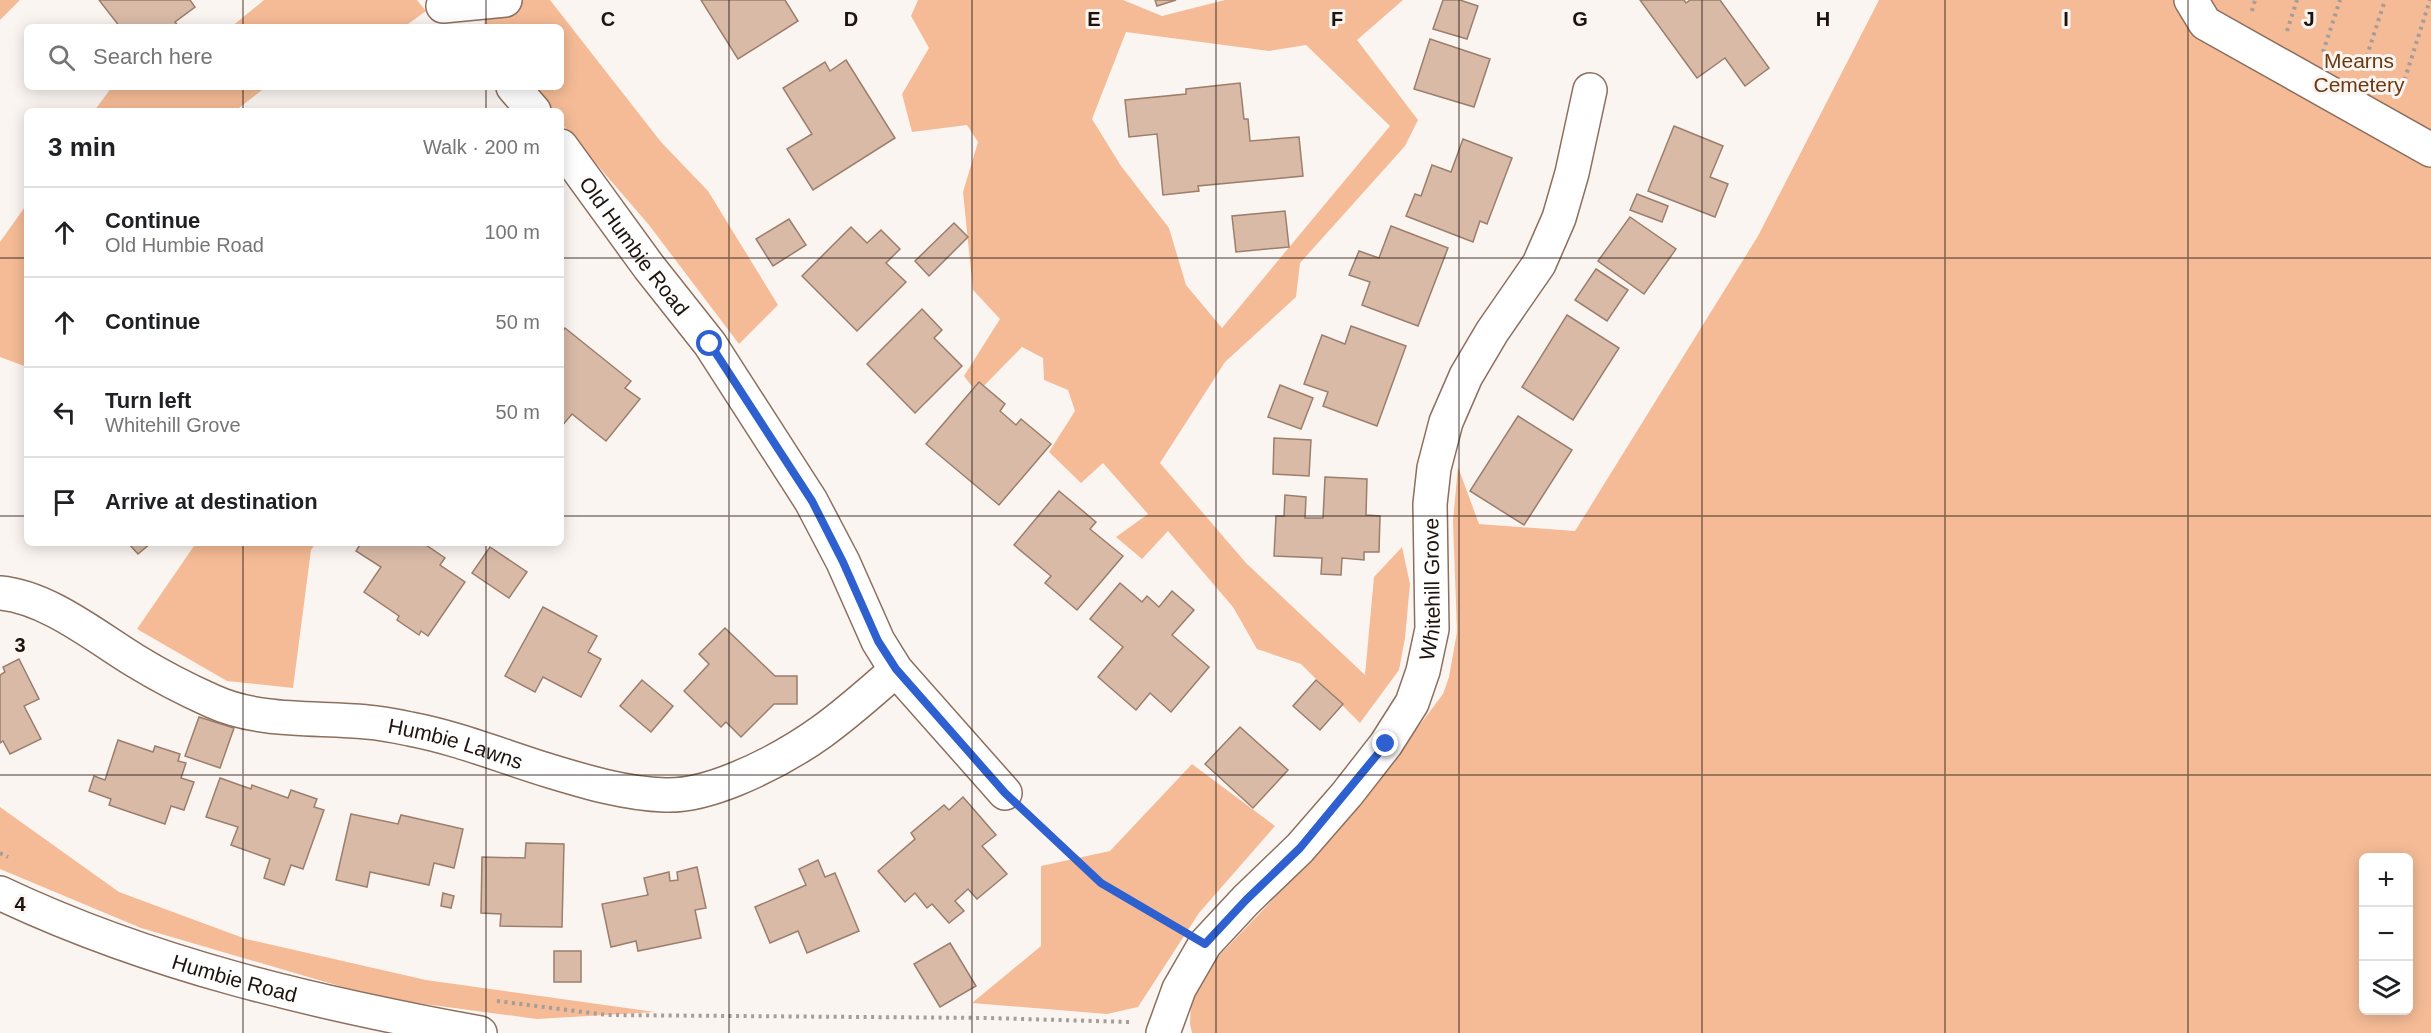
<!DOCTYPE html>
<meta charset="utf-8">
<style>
:root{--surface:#fff;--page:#f2f2f2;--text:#202124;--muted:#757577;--line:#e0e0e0}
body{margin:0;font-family:Arial,sans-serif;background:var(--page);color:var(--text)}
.controls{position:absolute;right:18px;bottom:18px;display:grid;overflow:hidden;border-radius:9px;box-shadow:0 3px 15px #0003}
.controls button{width:54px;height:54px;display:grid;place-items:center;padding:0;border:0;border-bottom:2px solid var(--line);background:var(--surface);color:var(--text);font:30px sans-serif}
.stop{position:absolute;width:18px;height:18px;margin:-14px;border:4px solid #2e60cf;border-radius:50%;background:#fff}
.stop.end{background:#2e60cf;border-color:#fff;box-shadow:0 2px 6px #0008}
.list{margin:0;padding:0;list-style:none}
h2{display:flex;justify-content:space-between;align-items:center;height:78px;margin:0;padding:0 24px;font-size:26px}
h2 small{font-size:20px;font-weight:400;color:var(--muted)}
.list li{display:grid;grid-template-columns:39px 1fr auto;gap:18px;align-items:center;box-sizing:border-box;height:90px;padding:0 24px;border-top:2px solid var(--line)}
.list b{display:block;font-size:22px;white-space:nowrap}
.list p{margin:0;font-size:20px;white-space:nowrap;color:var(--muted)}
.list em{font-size:20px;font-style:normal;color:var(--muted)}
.icon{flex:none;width:33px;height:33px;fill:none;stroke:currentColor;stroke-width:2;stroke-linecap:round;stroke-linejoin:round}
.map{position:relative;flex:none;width:2431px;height:1033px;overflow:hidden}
.search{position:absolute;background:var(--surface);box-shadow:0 3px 15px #0003;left:24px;top:24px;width:540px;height:66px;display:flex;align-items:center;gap:15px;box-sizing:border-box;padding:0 21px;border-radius:9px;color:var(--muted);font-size:22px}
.panel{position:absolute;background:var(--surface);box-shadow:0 3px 15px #0003;left:24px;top:108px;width:540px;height:438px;border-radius:9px}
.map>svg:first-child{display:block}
</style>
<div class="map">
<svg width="2431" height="1033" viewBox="0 0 2431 1033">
<rect width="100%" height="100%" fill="#fbf5f1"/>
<!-- green -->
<g fill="#f5bb96" fill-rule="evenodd">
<path d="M0,0H20L0,20Z"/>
<path d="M264,0H417L426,11L404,27H231Z"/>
<path d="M486,0H550L661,142L708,191L778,305L739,344L649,225L561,123V111H550L530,87H561V27H484Z"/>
<path d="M918,0H1123L1162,16L1225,0H1403L1357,40L1418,120L1405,146L1300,263L1296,297L1225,362L1160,463L1246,563L1365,675L1374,577L1402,547L1410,584L1405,638L1399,670L1360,723L1301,664L1257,649L1233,607L1168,531L1142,559L1116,537L1148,514L1103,463L1081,483L1049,452L1075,411L1068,390L1044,380L1043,358L1022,347L977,393L964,376L1000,319L973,290L963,192L978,142L967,125L912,132L902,94L929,48L911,16ZM1126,32L1269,51L1306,45L1390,126L1222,328L1186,285L1169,228L1121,166L1092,119Z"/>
<path d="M1879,0H2431V1033H1192L1190,1024L1191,1001L1214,961L1310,861L1388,767L1443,694L1449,677L1457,632L1453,521L1458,467L1479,524L1575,531L1758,236ZM2364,858H2408V1010H2364Z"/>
<path d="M112,87H266L235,111H94Z"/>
<path d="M27,204V367L0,357V242Z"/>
<path d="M196,543H316L311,550L293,688L227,681L137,629Z"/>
<path d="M1192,764L1275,826L1199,913L1138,1007L1107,1014L972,1003L1041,946V866L1110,851Z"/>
<path d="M0,807L119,892L246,939L426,980L655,1012L537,1019L380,998L141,928L0,869Z"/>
</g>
<!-- building -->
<g fill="#d9baa7" stroke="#9b7e6c" stroke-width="1.5">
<path d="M99,0H190L195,7L175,22L179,27H120Z"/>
<path d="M701,0H785L798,21L738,59Z"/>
<path d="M1155,0H1176L1157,6Z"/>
<path d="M1443,0H1460L1478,6L1467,39L1433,29Z"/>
<path d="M1640,0H1684L1686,3L1690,0H1720L1769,68L1745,86L1725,58L1697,78Z"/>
<path d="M1430,39L1490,59L1474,107L1414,89Z"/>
<path d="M846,60L895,138L813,190L787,149L812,134L783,88L825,62L830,71Z"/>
<path d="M1240,83L1244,119H1248L1250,141L1299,137L1303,176L1198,186L1199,191L1163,195L1157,134L1129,137L1125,100L1186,94V89Z"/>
<path d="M1674,126L1723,146L1710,177L1728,184L1715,217L1648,191Z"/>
<path d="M1463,139L1512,158L1487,224L1480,221L1473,242L1406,216L1415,194L1421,196L1432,165L1451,172Z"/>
<path d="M1637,194L1668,206L1662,222L1630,210Z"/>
<path d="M1285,211L1289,247L1236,252L1232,216Z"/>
<path d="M1630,217L1676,249L1644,294L1598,261Z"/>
<path d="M789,219L806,245L773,266L756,239Z"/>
<path d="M954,223L968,237L929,276L915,261Z"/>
<path d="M1391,226L1448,248L1418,326L1362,305L1370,282L1349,275L1359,251L1379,258Z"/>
<path d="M851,227L867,243L881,230L900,249L886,263L906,282L857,331L802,276Z"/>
<path d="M1596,269L1628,290L1607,321L1575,300Z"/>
<path d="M922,309L942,330L934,338L962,366L915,413L867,364Z"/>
<path d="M1567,315L1619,348L1573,420L1522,387Z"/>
<path d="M1351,326L1406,346L1377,426L1323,406L1328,392L1304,384L1322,335L1345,344Z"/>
<path d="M565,328L631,381L625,388L640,399L606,441L572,414L561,427V333Z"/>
<path d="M979,382L1005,404L1000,411L1016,425L1021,419L1051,444L999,505L926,444Z"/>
<path d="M1280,385L1313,398L1301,429L1268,417Z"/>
<path d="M1518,416L1572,450L1524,525L1470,491Z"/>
<path d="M1274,438L1311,440L1309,476L1273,474Z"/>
<path d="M1325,477L1367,479L1366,515L1380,516L1379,552H1364V560L1342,558L1341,575L1321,574L1322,558L1274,556L1276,516H1284L1285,495L1306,497L1305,518H1323Z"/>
<path d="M1059,491L1096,522L1090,529L1123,556L1077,610L1045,583L1051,576L1014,545Z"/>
<path d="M128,543H151L138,554Z"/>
<path d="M361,543H423L445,558L440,565L465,582L428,636L421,631L419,635L397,620L399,616L364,592L381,567L356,551Z"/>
<path d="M490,547L527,572L509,598L472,573Z"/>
<path d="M1120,583L1142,602L1147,596L1159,607L1172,591L1194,610L1172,635L1209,667L1171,712L1150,693L1136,710L1098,677L1123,647L1090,619Z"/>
<path d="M543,607L597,636L588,652L601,659L581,697L543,677L535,692L505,676Z"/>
<path d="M725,628L775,676H797V704H774L741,737L726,722L721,727L684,691L709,664L699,654Z"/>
<path d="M19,659L39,699L24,706L41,739L10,754L3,741L0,743V675L5,672L3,667Z"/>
<path d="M642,680L673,706L651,732L620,706Z"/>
<path d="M1316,680L1343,704L1320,730L1293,706Z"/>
<path d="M199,717L234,728L220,768L185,756Z"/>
<path d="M1240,727L1288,770L1253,808L1205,764Z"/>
<path d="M118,740L153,752L155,746L180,754L178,761L186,763L181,778L194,782L184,810L171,806L165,824L109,805L111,799L89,791L94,776L105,780Z"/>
<path d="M220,778L251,789L252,785L288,798L291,790L317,799L314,807L324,810L303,869L291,865L284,885L264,878L270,859L231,845L238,827L206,817Z"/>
<path d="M963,797L996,835L982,846L1007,874L977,899L968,889L955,901L964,911L949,923L932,904L927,908L915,893L905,902L878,871L915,839L911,833L944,805L949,810Z"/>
<path d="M351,814L398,824L401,815L463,829L454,868L434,863L429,885L370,872L367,887L336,880Z"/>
<path d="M526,843L564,844L562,927L500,926L501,914L481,913L482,857L525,858Z"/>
<path d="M818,860L825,877L835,873L859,931L807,953L798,931L770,943L755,907L806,885L799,869Z"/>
<path d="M697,867L706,908L695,910L701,938L638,951L636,941L611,947L602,904L648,895L644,878L669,872L670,881L678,880L677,872Z"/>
<path d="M443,893L454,896L451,908L441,906Z"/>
<path d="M950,943L976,986L940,1007L914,964Z"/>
<rect x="554" y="951" width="27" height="31"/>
</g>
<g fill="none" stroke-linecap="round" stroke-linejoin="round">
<defs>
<g id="minor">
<path d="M2191,0L2205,23L2431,150"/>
<path d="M443,6L505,0"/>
<path d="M513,87L534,111"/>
<path id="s1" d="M561,146L649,267L710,344L811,501L843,562L878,641L896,670L1005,793"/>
<path id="s2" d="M0,593C47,597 95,636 134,660C160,676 185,689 212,701C260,723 316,717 367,722C381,723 396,726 410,729C458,738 504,757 550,771C586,782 627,794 665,795C689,796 714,788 736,779C804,751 842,718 896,670"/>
<path id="s3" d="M0,893C152,965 316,1003 480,1033"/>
<path id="s4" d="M1163,1033L1179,989L1205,944L1246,900L1300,848L1347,794L1386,744L1412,703L1423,671L1432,629L1430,504L1434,468L1446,422L1466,376L1492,332L1539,264L1559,218L1572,173L1590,90"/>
</g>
</defs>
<!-- minor casing -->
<use href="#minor" stroke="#8c6f5e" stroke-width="36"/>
<!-- path -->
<g stroke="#a59d98" stroke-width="4" stroke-dasharray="3 4.5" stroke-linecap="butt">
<path d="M2252,11L2255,0"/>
<path d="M2287,31L2297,0"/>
<path d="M2323,52L2340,0"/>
<path d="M2362,71L2385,0"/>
<path d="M2400,94L2430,0"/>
<path d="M1030,816L1101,883L1176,927"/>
<path d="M0,853L8,857"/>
<path d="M497,1001L607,1015L988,1018L1130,1022"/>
</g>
<!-- minor -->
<use href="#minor" stroke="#fff" stroke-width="33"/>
</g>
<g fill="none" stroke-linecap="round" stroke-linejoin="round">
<!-- route -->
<path stroke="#2e60cf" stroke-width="8" d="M710,344L812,501L843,562L878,641L896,669L1005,793L1101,883L1205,944L1246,900L1300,848L1386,744"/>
</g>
<!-- grid -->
<path fill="none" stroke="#1e130d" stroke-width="1.5" stroke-opacity="0.55" d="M243,0V27M486,0V27M729,0V1033M972,0V1033M1216,0V1033M1459,0V1033M1702,0V1033M1945,0V1033M2188,0V1033M243,87V111M486,87V111M0,258H27M561,258H2431M0,516H27M561,516H2431M243,543V1033M486,543V1033M0,775H2431"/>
<g text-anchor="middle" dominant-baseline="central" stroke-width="6" stroke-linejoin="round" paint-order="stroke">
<!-- park labels -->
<g font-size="21" fill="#6c3811" stroke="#fbf5f1">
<text x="2359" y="60">Mearns<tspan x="2359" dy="24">Cemetery</tspan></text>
</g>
<!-- street labels -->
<g font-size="21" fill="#1e130d" stroke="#fbf5f1">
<text stroke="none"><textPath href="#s1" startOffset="124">Old Humbie Road</textPath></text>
<text stroke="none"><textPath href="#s4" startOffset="534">Whitehill Grove</textPath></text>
<text stroke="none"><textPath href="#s2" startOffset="488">Humbie Lawns</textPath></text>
<text stroke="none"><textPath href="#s3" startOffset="250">Humbie Road</textPath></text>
</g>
</g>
<g font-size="20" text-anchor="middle" font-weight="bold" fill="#1e130d" stroke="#fbf5f1" stroke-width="6" stroke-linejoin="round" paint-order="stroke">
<text x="608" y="26">C</text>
<text x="851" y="26">D</text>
<text x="1094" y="26">E</text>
<text x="1337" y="26">F</text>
<text x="1580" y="26">G</text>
<text x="1823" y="26">H</text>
<text x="2066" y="26">I</text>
<text x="2309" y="26">J</text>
<text x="20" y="652">3</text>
<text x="20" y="911">4</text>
</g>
</svg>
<div class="controls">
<button>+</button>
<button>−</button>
<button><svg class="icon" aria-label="layers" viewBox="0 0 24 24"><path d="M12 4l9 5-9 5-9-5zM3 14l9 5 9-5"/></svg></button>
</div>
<div class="stop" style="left:710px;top:344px"></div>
<div class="stop end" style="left:1386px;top:744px"></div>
<div class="search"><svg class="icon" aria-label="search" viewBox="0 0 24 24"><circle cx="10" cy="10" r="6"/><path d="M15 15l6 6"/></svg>Search here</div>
<section class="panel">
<h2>3 min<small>Walk · 200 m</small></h2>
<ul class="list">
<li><svg class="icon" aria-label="ahead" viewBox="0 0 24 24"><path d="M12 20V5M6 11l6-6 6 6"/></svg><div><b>Continue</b><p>Old Humbie Road</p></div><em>100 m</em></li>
<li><svg class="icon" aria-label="ahead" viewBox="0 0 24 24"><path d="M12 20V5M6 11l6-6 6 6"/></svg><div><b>Continue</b></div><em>50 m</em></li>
<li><svg class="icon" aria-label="left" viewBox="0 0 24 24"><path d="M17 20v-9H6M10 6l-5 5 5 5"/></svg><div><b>Turn left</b><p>Whitehill Grove</p></div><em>50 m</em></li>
<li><svg class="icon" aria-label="arrive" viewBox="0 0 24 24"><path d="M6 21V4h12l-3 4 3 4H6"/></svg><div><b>Arrive at destination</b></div></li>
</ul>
</section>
</div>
